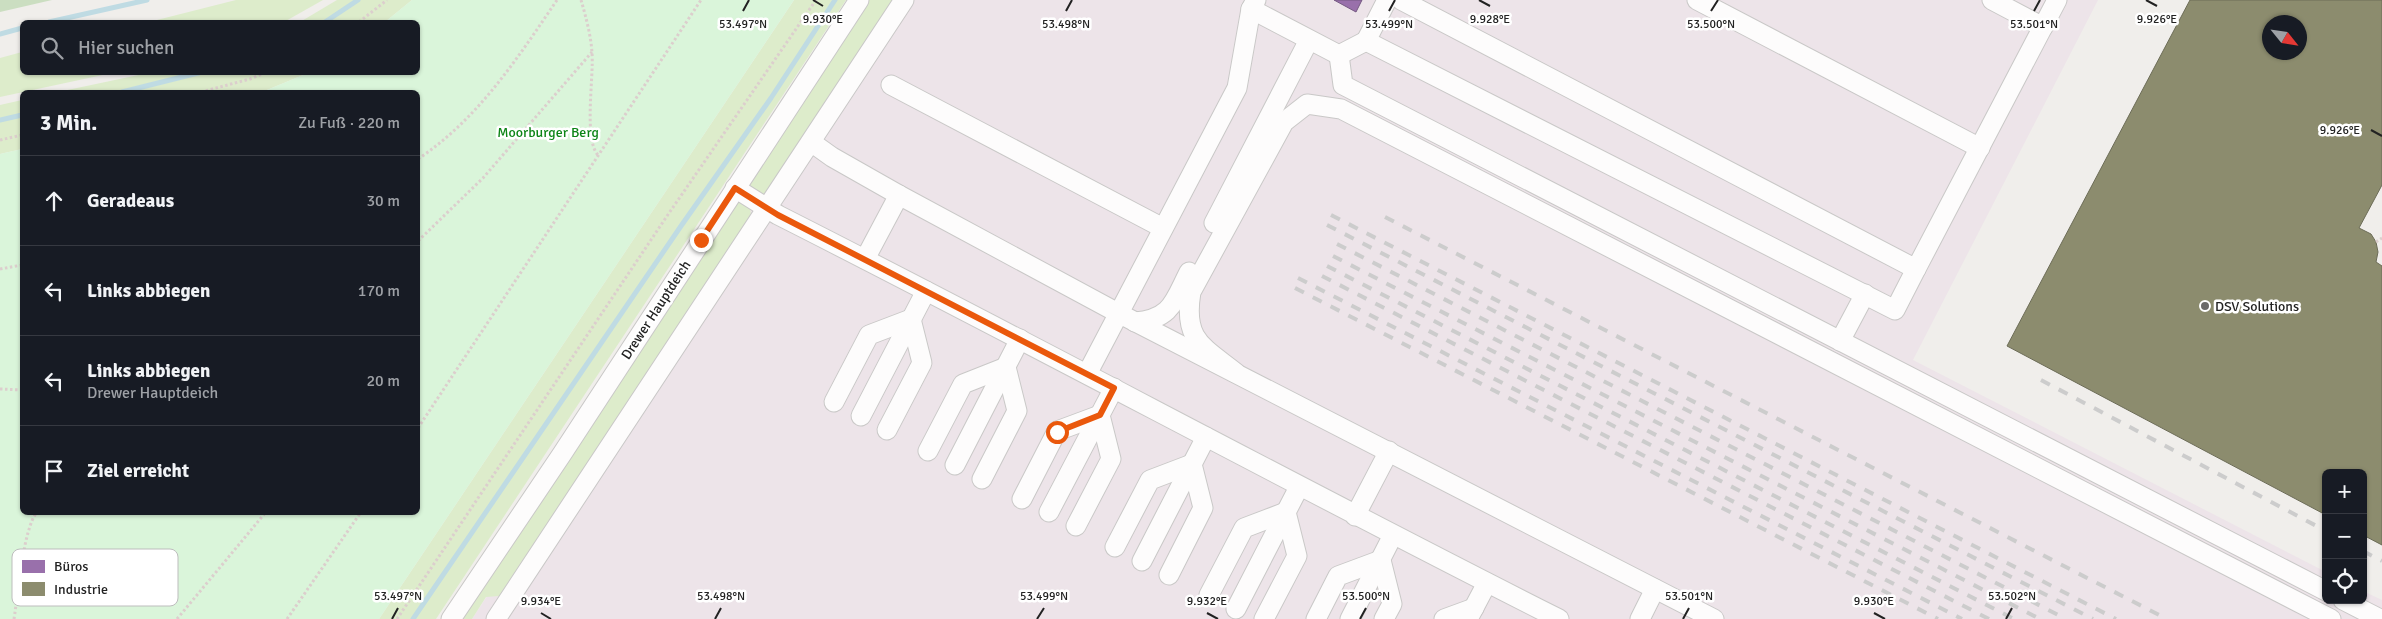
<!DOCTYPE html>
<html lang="de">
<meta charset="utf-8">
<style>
:root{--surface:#171b24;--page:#242831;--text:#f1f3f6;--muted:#9ea1a6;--line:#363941}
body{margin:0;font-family:Signika,sans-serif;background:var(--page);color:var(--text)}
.controls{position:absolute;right:15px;bottom:15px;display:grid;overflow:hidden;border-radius:8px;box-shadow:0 1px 4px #0004}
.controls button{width:45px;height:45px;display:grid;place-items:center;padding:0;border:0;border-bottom:1px solid var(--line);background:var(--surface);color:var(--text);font:25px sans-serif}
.compass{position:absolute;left:2262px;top:15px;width:45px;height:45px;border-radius:50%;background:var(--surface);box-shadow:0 1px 4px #0004;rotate:120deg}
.stop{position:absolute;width:15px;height:15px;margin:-11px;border:4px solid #ea580c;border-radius:50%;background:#fff}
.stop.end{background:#ea580c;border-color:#fff;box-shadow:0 1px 5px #0008}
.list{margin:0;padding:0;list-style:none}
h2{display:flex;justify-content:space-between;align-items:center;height:65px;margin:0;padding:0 20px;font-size:21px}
h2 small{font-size:16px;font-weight:400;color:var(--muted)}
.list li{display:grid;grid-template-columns:32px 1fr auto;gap:15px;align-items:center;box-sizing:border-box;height:90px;padding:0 20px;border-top:1px solid var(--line)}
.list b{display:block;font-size:19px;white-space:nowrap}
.list p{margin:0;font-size:16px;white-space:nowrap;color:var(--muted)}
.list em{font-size:16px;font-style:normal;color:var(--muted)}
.icon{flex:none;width:28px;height:28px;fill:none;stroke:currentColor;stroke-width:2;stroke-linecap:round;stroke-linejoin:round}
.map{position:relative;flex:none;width:2382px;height:619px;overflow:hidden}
.search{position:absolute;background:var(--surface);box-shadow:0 1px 4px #0004;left:20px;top:20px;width:400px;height:55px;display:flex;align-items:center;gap:12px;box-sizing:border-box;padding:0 18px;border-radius:8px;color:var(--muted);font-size:19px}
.panel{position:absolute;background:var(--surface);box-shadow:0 1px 4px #0004;left:20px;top:90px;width:400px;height:425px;border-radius:8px}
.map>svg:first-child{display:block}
</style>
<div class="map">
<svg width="2382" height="619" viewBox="0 0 2382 619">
<rect width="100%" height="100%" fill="#f0eeeb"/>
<!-- industrial -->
<path fill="#ede4e9" d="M881,0H2098L1913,360L2326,572V600H2363V591L2382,600V619H472Z"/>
<!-- grass -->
<g fill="#ddeccb">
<path d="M236,0H323L284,22H149Z"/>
<path d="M337,0H412L385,22H300Z"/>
<path d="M794,0H846L436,619H379Z"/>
<path d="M868,0H893L766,193L760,195L746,185Z"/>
<path d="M22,52V72L112,73L0,97V58Z"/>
<path d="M148,73H308L262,92H58Z"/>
<path d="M22,100V149L0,154V105Z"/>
<path d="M738,200L750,207L751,216L499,596L486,597L472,619H457Z"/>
</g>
<!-- forest -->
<path fill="#cbdec1" d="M0,0H52L0,12Z"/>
<!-- park -->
<path fill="#daf5da" d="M412,0H794L379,619H0V154L22,149V512H418V92H262L308,73L418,72V22H385Z"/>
<!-- offices -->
<path fill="#9970ab" stroke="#755982" d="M1334,0H1362L1356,12Z"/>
<!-- industry -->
<path fill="#8c8c6e" stroke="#6c6c57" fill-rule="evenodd" d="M2190,0H2382V185L2359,228L2371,234L2376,242L2378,252L2376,262L2382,266V545L2363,535V473H2326V515L2007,346ZM2270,22H2300V52H2270Z"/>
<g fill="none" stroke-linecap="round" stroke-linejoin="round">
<!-- stream -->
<g stroke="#bfdbe3" stroke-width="5">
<path d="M49,22L147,0"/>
<path d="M325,22L358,0"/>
<path d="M0,34L22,28"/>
<path d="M122,92L202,72"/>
<path d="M0,120L22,115"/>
<path d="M413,619L681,226L771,98L835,0"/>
</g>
<defs>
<g id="minor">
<path d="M1387,0L1366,41L1895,310L1916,269"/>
<path d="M1401,0L1916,269L2057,0"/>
<path d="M1697,0L1980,148"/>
<path d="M1992,0L2043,27"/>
<path d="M1251,9L1339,55L1366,41"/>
<path d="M1339,55L1343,85L2326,591"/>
<path d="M891,85L1163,228"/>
<path d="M811,142L832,157L899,195L1118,313L1714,619"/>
<path d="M735,188L778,215C1039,347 1297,487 1559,619"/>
<path d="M1214,223L1309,40"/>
<path d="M865,259L899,195"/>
<path d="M1135,322C1172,319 1174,301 1189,272"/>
<path d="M1840,341L1865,294"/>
<path d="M1236,373C1202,346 1183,340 1191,292L1284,122L1307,104L1341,109L2331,619"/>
<path d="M1087,374L1237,88L1251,9L1256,0"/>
<path d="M834,402L869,335L911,319"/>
<path d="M861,416L926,291"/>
<path d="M887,430L922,363L911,319"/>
<path d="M928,451L963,384L1006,367"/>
<path d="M955,465L1020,339"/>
<path d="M982,479L1017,411L1006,367"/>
<path d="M1022,499L1057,431L1100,415"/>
<path d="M1049,512L1114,388"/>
<path d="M1355,516L1389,451"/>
<path d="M1076,526L1111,459L1100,415"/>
<path d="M1115,547L1150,480L1192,464"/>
<path d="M1381,560L1392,604L1384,619"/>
<path d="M1142,561L1206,437"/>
<path d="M1169,575L1203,508L1192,464"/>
<path d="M1209,595L1244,528L1286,512"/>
<path d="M2343,600L2380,619"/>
<path d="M1236,609L1299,487"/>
<path d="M451,619L562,454L859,0"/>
<path d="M496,619L904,0"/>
<path d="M1264,619L1297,556L1286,512"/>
<path d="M1316,619L1338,576L1381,560"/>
<path d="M1350,619L1393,535"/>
<path d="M1444,619L1474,608"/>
<path d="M1468,619L1487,583"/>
<path d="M1640,619L1655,589"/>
</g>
</defs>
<!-- minor casing -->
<use href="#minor" stroke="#c9c8c7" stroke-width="21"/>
<!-- path -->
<g stroke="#dccecd" stroke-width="3" stroke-dasharray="2.5 2.5" stroke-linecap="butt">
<path d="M581,0C586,17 591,36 592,53C594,77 583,142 599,156"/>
<path d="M359,22L387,0"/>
<path d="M201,92L250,79L267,72"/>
<path d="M0,140L22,135"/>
<path d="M418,159C478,119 517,59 557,0"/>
<path d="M418,241L483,178L592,52"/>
<path d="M2376,242L2382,238"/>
<path d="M0,269L22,265"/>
<path d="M0,389L22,390"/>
<path d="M418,428L701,0"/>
<path d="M14,619C18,595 23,529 37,512"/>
<path d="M177,619L266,512"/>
<path d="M287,619L361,512"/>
<path d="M397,619L667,216L816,0"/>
</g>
<!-- minor -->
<use href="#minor" stroke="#fdfcfc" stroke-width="19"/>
<!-- rail -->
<g stroke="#ccc" stroke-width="4" stroke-dasharray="10 10" stroke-linecap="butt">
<path d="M1331,215L2116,619"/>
<path d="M1385,217L2167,619"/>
<path d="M1327,225L2093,619"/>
<path d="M1337,244L2066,619"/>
<path d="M1333,256L2040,619"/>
<path d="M1327,266L2014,619"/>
<path d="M1322,276L1989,619"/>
<path d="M1298,278L1962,619"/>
<path d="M1295,288L1938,619"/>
<path d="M2041,380L2326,531"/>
<path d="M2363,551L2382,561"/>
</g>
</g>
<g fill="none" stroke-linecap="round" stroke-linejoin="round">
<!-- route -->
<path stroke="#ea580c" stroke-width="6" d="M701,240L735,188L778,215L1114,388L1100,415L1057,432"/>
</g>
<!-- ticks -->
<path fill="none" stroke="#222" stroke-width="2" d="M813,0L823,6M1479,0L1490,6M2146,0L2157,6M743,11L749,0M1066,11L1072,0M1389,11L1395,0M1711,11L1718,0M2034,11L2040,0M2371,130L2382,136M541,613L551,619M1207,613L1218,619M1874,613L1885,619M392,619L398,608M715,619L721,608M1037,619L1044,608M1360,619L1366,608M1683,619L1689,608M2006,619L2012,608"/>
<!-- markers -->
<circle fill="#6a6968" stroke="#fff" stroke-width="2" cx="2205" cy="306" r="5"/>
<g text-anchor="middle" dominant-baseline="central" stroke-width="5" stroke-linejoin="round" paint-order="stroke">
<!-- park labels -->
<g font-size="14" fill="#0c8416" stroke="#fff">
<text x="548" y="132">Moorburger Berg</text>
</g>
<!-- poi labels -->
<g font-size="14" fill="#222" stroke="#fff" text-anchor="start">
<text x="2215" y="306">DSV Solutions</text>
</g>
<!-- street labels -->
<g font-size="14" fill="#222" stroke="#fff">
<text transform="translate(656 310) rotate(-57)">Drewer Hauptdeich</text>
</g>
</g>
<!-- legend -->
<rect x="12" y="549" width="166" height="57" rx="8" fill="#fff" stroke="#bdbdbd" stroke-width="1"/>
<rect x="22" y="560" width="23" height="13" fill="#9970ab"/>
<rect x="22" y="582" width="23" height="14" fill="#8c8c6e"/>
<g font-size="14" fill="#222">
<text x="54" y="571">Büros</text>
<text x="54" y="594">Industrie</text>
</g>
<g font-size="12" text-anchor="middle" fill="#222" stroke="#fff" stroke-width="5" stroke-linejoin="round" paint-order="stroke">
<text x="823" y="23">9.930°E</text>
<text x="1490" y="23">9.928°E</text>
<text x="2157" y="23">9.926°E</text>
<text x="743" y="28">53.497°N</text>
<text x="1066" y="28">53.498°N</text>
<text x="1389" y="28">53.499°N</text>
<text x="1711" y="28">53.500°N</text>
<text x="2034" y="28">53.501°N</text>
<text x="2340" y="134">9.926°E</text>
<text x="398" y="600">53.497°N</text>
<text x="721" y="600">53.498°N</text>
<text x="1044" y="600">53.499°N</text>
<text x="1366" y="600">53.500°N</text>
<text x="1689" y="600">53.501°N</text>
<text x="2012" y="600">53.502°N</text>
<text x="541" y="605">9.934°E</text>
<text x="1207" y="605">9.932°E</text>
<text x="1874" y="605">9.930°E</text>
</g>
</svg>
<div class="controls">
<button>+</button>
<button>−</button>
<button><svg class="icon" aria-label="locate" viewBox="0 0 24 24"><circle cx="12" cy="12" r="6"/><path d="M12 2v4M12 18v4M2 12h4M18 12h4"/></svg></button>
</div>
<svg class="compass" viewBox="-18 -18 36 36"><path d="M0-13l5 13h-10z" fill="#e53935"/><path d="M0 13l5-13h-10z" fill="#9ea1a6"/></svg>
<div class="stop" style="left:1057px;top:432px"></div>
<div class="stop end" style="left:701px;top:240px"></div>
<div class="search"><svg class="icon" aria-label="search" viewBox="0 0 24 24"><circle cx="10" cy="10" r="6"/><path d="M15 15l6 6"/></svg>Hier suchen</div>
<section class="panel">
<h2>3 Min.<small>Zu Fuß · 220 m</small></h2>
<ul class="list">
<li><svg class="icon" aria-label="ahead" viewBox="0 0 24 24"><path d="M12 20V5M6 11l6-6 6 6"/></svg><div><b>Geradeaus</b></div><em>30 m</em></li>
<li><svg class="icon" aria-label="left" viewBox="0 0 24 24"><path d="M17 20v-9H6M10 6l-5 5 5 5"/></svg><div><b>Links abbiegen</b></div><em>170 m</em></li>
<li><svg class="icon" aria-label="left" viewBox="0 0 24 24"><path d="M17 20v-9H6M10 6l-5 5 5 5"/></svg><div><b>Links abbiegen</b><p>Drewer Hauptdeich</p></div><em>20 m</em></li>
<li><svg class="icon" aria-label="arrive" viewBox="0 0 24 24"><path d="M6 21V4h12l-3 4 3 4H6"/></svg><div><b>Ziel erreicht</b></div></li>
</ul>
</section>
</div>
